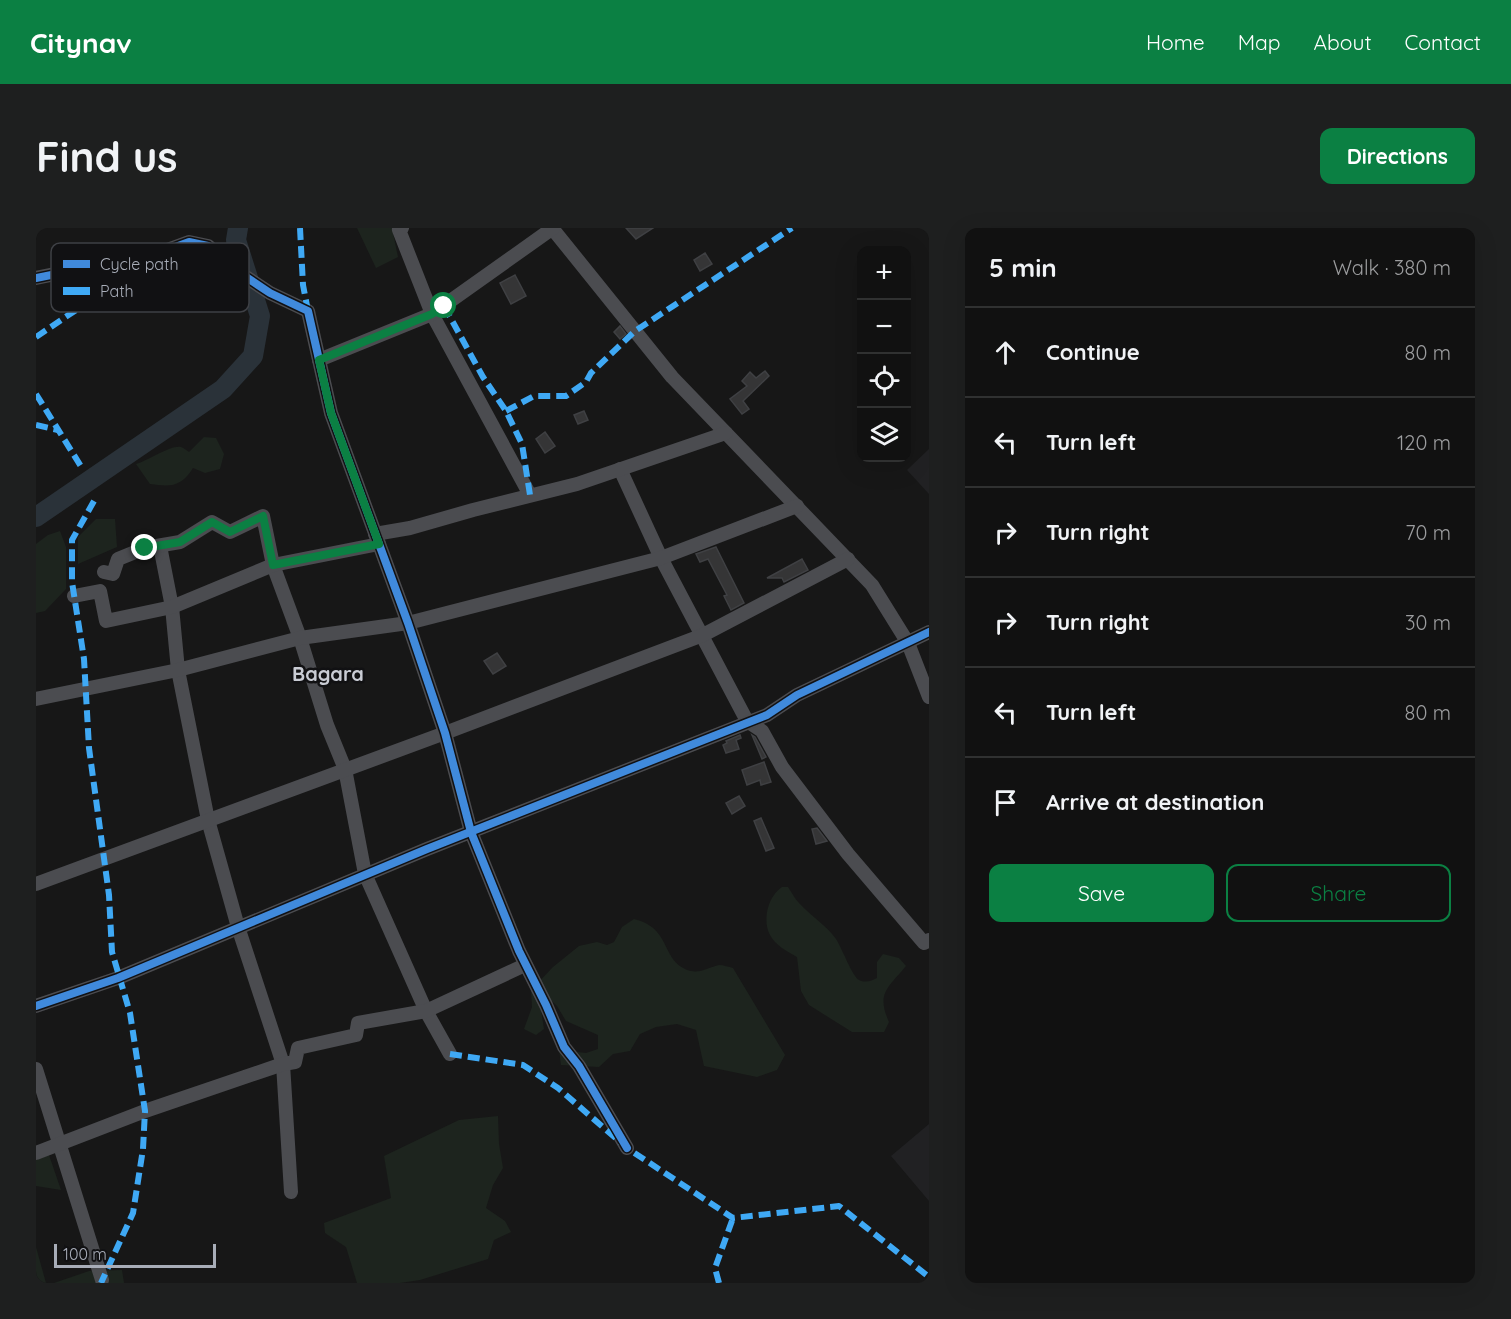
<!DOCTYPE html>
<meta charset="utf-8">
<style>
:root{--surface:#111;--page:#1e1f1f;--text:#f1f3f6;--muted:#9c9d9f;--line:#303131;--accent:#0b8043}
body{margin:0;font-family:Quicksand,sans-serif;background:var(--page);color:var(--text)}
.controls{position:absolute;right:18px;top:18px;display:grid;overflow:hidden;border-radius:12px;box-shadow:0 6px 24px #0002}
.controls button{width:54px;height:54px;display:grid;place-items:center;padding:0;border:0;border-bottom:2px solid var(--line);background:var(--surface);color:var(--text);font:30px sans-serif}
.scale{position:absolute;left:18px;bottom:15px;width:162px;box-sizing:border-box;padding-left:6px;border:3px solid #a8adb8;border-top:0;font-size:16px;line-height:21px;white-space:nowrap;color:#a8adb8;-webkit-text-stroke:4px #111113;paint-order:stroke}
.stop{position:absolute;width:18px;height:18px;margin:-14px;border:4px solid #0b8043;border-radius:50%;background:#fff}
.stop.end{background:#0b8043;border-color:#fff;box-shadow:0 2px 6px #0008}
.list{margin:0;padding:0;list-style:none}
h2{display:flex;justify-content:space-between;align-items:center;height:78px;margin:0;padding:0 24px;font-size:26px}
h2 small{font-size:20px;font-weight:400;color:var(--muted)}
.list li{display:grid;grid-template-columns:39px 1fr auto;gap:18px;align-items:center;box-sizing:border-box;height:90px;padding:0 24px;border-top:2px solid var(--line)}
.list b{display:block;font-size:22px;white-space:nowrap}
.list em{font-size:20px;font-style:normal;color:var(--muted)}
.actions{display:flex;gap:12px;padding:18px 24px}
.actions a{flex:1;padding:14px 0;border:2px solid var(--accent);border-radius:12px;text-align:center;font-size:21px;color:var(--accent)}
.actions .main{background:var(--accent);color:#fff}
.icon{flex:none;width:33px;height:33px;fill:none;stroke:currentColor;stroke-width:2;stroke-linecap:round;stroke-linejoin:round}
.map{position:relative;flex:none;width:893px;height:1055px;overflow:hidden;border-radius:12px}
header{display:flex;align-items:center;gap:36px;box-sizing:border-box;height:84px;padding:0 30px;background:var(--accent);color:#fff}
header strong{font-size:28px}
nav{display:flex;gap:33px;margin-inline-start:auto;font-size:21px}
.intro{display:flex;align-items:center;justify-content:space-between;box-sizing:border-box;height:144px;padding:0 36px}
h1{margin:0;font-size:42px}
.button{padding:15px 27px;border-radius:12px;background:var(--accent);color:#fff;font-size:21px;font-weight:700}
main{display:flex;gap:36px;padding:0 36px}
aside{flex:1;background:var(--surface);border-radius:12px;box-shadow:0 6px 24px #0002}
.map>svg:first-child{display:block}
</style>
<header>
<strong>Citynav</strong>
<nav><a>Home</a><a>Map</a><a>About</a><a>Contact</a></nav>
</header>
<div class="intro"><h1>Find us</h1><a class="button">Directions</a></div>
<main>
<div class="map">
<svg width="893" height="1055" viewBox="0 0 893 1055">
<rect width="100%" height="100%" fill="#171717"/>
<!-- built -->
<g fill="#212123">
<path d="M893,221V266L871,242Z"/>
<path d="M893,896V973L855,928Z"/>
</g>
<!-- green -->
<g fill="#1d241e">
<path d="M321,0H356L362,29L340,40Z"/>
<path d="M168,209L180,210L188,226L184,241L169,245L157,240C145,259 135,259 114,256L100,236C112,233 134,217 145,219C148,220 150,222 153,224Z"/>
<path d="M60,291H79L81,319L42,336V309Z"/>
<path d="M24,303L30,319V361L9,383L0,385V316L12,307Z"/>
<path d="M746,659H752C756,665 759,671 763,675C775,688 790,697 800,711C806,720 816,748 823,752C829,755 836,753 841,750V734L847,726L863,730L870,738C852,760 840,765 853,794L848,804H816L773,777L765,763L761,729C752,724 739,717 734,707C726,692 732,668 746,659Z"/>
<path d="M598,691C637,700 624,735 655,743C665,745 674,739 683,737C687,737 693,739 697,740L749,827L741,842L721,849L668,838L660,802L641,796L620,799L604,806L594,823L577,826L563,839L525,837L523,822L550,825L562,821V807L530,793L521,778L511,768L505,782L508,801L500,807L488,801L496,779L495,762L517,739L543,718L561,714L571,717L578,714L586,699Z"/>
<path d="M462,888L463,916L467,940L457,957L450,980L469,993L475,1004L458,1012L452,1031L384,1052L364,1055H321L310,1019L289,1005L288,995L355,970L348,928L423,892Z"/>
<path d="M13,927L25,962L0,958V932Z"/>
<path d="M0,1019L10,1055H0Z"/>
<path d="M86,1042L88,1055H18L53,1043Z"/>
</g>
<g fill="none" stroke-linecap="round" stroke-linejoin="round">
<!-- river -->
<path stroke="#2a3239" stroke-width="20" d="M0,289L187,161L217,128L224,88L200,12L202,0"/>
</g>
<!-- building -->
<g fill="#353536" stroke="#3f4043" stroke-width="1.5">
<path d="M590,0H617L600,11Z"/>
<path d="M669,25L676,36L664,43L658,32Z"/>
<path d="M479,47L490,68L475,76L464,55Z"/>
<path d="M584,98L590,106L584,111L578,104Z"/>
<path d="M729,143L733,148L707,173L713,181L706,186L694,171L711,158L706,153L714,144L720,150Z"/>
<path d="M548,183L552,192L542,196L538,187Z"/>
<path d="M509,204L519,218L509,225L500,211Z"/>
<path d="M680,319L708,375L695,382L688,368L691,367L672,331L664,334L660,326Z"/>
<path d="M766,331L772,342L748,354L746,350H731Z"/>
<path d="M461,425L470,438L457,446L448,433Z"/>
<path d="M704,507L705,510L700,512L703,521L690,525L687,517L691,515L690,513Z"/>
<path d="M716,507L719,509L730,529L726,531Z"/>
<path d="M728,534L735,554L725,557L724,552L711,557L706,542Z"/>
<path d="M703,568L709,578L696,586L690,575Z"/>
<path d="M725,590L738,620L730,623L718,593Z"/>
<path d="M781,600L791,613L780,616L776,601Z"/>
</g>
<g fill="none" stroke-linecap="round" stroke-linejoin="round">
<!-- minor -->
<g stroke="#4b4c50" stroke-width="14">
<path d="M366,0L363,2L396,86L494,267"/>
<path d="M516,0L636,149L836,357L872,415L893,469"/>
<path d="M0,50L123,25L153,14L172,18L198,41L234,65L272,83L295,185L372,395L409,505L435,604L483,723L510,777L528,819L543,838L591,920"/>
<path d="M283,132L396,86L517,0"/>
<path d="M584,241L625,330L711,493L726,503L746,539L812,626L888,715L893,712"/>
<path d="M339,306L374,300L437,282L541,256L690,205"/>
<path d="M124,318L136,379L142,442L172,592L202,699L247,836L255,964"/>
<path d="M68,344L77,346L82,331L109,320L144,314L176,294L194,304L227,288L237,337L264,410L291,497L309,541L329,646L390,783L414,826"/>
<path d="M38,368L64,363L70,393L136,379L237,337L343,316"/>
<path d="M0,471L142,442L264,410L372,395L625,330L761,278"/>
<path d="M0,656L409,505L667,407L812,331"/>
<path d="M0,778L82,750L391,621L731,487L761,467L893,404"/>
<path d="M0,841L66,1052"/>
<path d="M0,925L109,883L247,836L259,834L262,820L320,807L322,795L390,783L489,737"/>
</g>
<!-- quiet -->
<g stroke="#3fa9f5" stroke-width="6" stroke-dasharray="12 6" stroke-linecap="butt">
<path d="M264,0L267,57L272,83"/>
<path d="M408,78L447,149L470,183L486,216L494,267"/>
<path d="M0,109L117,30"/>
<path d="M0,166L46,240"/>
<path d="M470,183L498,168H530L550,154L555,145L599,103L756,0"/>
<path d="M0,197L22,202"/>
<path d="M58,273L36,312V354L48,431L53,520L73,667L76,724L94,785L109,883L107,921L97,985L65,1055"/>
<path d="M414,826L487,837L522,860L591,920L697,990L803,978L893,1049"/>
<path d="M683,1055L679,1040L697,990"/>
</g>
<defs>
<g id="cycleway">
<path d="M0,50L123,25L153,14L172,18L198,41L234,65L272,83L295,185L372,395L409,505L435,604L483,723L510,777L528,819L543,838L591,920"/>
<path d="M0,778L82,750L391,621L731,487L761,467L893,404"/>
</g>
</defs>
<!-- cycleway casing -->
<use href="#cycleway" stroke="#111113" stroke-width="11"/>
<!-- cycleway -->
<use href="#cycleway" stroke="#408adc" stroke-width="8"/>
</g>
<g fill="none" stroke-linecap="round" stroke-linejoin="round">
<!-- route -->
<path stroke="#0b8043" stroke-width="8" d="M109,320L144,314L176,294L194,304L227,288L237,337L343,316L295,185L283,132L396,86L408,78"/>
</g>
<g text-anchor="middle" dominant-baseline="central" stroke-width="5" stroke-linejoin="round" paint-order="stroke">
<!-- quarter labels -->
<g font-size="20" font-weight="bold" fill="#c9ccd4" stroke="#111113">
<text x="292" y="445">Bagara</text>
</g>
</g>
<!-- legend -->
<rect x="15" y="15" width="198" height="69" rx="9" fill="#111113" stroke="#3e4045" stroke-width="1.5"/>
<rect x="27" y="32" width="27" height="8" fill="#408adc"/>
<rect x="27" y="59" width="27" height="8" fill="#3fa9f5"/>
<g font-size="16" fill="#a8adb8">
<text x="64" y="42">Cycle path</text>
<text x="64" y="69">Path</text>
</g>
</svg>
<div class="controls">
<button>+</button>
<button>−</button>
<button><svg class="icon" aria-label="locate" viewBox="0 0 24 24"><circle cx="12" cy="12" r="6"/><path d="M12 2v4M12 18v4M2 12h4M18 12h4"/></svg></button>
<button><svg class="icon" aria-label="layers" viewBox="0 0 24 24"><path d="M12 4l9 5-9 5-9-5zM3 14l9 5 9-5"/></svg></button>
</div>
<div class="scale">100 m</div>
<div class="stop" style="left:408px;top:78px"></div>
<div class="stop end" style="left:109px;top:320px"></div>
</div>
<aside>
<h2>5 min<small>Walk · 380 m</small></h2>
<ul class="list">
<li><svg class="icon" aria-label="ahead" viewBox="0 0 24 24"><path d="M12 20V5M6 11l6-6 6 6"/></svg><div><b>Continue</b></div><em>80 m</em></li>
<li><svg class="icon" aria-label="left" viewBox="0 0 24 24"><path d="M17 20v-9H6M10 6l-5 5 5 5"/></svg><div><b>Turn left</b></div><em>120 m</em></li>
<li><svg class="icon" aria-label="right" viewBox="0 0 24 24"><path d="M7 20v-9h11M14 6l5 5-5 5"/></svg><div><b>Turn right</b></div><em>70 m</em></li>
<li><svg class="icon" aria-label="right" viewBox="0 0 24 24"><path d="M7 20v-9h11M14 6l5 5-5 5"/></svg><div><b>Turn right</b></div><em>30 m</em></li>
<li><svg class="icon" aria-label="left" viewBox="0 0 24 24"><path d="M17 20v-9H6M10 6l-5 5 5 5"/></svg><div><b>Turn left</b></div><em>80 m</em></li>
<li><svg class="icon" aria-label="arrive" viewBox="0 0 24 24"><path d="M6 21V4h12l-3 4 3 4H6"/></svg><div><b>Arrive at destination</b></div></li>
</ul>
<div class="actions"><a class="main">Save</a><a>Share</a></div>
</aside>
</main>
